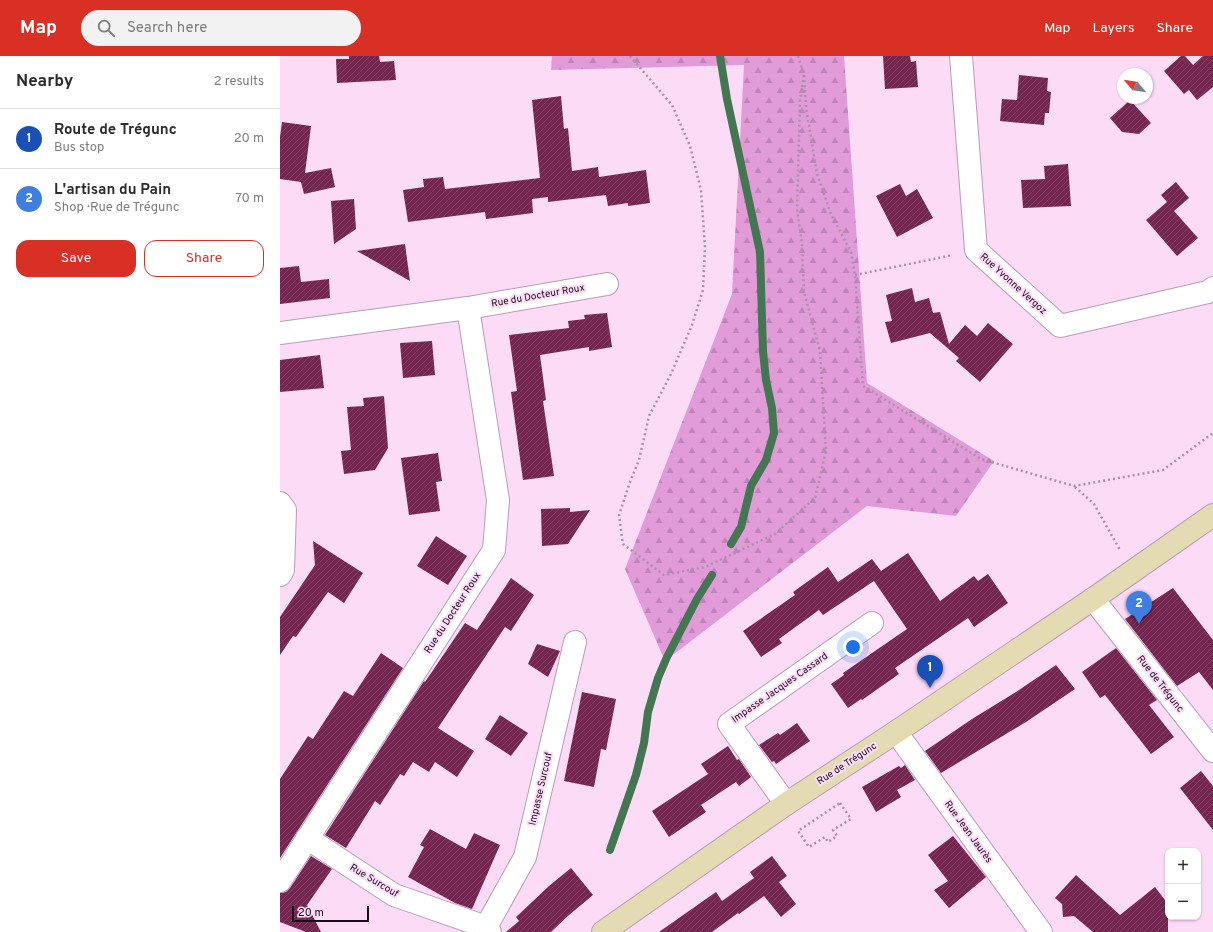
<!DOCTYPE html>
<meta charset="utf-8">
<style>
:root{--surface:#fff;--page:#f2f2f3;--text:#2b2b33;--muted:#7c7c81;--line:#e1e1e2;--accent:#d93025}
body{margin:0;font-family:Overpass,sans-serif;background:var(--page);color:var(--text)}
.controls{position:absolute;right:12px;bottom:12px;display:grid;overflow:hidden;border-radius:8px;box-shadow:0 1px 3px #0004}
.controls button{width:36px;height:36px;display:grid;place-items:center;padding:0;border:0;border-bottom:1px solid var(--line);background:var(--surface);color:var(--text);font:20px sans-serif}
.compass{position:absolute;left:837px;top:12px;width:36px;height:36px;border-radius:50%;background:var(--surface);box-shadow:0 1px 3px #0004;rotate:299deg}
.scale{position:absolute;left:12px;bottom:10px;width:77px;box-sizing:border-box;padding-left:4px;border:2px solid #1a0f19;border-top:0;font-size:11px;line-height:14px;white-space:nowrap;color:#1a0f19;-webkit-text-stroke:3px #fcdbf7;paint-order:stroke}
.you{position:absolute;left:573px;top:591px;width:14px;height:14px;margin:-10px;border:3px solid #fff;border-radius:50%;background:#1a73e8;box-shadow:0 0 0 6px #1a73e833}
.badge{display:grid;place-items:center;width:26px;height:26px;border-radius:50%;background:var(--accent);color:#fff;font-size:13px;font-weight:700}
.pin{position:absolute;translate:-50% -33px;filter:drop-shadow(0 1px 2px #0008)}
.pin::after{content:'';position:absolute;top:21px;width:14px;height:12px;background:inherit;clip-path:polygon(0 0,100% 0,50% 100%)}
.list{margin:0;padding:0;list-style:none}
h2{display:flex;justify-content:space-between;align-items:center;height:52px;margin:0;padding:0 16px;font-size:17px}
h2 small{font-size:13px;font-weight:400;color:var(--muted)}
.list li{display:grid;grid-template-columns:26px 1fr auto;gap:12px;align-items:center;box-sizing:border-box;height:60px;padding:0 16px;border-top:1px solid var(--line)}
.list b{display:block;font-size:15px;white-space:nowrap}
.list p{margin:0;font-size:13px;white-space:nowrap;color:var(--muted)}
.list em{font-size:13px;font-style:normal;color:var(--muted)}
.actions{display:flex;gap:8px;padding:12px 16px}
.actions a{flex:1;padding:9px 0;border:1px solid var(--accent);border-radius:12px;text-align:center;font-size:14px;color:var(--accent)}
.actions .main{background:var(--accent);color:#fff}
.icon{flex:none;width:22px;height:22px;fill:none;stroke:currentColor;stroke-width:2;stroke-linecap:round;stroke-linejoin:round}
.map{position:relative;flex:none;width:933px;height:876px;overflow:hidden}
header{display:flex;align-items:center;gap:24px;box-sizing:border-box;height:56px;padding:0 20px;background:var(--accent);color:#fff}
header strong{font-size:19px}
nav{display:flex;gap:22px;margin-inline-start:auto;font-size:14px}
.search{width:280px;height:36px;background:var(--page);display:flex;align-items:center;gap:10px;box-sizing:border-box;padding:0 14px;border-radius:22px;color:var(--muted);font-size:15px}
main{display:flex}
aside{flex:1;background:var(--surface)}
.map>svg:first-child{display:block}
</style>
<header>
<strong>Map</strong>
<div class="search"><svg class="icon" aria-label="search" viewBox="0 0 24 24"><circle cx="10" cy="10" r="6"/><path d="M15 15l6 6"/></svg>Search here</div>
<nav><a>Map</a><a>Layers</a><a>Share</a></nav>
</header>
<main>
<aside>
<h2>Nearby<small>2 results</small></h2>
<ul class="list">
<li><span class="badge" style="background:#1a4fb4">1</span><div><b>Route de Trégunc</b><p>Bus stop</p></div><em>20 m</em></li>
<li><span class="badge" style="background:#3f7fe0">2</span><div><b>L'artisan du Pain</b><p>Shop · Rue de Trégunc</p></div><em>70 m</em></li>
</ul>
<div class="actions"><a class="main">Save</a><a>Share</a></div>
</aside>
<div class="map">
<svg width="933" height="876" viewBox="0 0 933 876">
<defs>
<pattern id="forest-firs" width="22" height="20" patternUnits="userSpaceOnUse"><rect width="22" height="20" fill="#e19bd9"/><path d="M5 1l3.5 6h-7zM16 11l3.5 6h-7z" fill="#c084ba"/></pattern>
<pattern id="building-hatch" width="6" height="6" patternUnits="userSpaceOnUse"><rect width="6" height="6" fill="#73264f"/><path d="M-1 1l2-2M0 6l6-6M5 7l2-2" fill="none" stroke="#814364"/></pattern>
</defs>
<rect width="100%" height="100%" fill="#fcdbf7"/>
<!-- forest -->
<path fill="url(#forest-firs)" d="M272,0H564L587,327L714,405L676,460L587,450L385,605L345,513L452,238L464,9L271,14Z"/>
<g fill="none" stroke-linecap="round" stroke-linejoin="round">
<!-- stream -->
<g stroke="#427751" stroke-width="8">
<path d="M440,0L447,43L480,196L483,295L486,324L492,352L494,377L486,404L471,430L461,471L451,488"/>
<path d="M330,794L356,719L364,687L368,656L378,622L387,601L417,543L432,519"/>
</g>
</g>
<!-- building -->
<g fill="url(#building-hatch)">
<path d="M69,0H99L100,6L114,5L116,24L57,27L56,3H69Z"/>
<path d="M603,0H630L631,6L636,5L638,31L605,33Z"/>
<path d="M901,0H905L913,9L923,0H933V31L917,44L909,34L904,38L884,15Z"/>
<path d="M739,19L768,22L767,35L771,36L769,57H765L764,69L720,65L722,43L737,44Z"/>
<path d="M281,40L284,73L288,72L292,115L318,111L319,121L366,114L370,147L348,150V147L328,150L326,139L268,146V141L252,143L253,157L206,163L205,156L128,166L123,134L144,131L143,123L163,121L165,133L260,122L252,44Z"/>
<path d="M850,44L871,67L859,78L842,76L830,62Z"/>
<path d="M2,66L31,70L25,117L51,112L55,131L24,138L21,126L0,123V81Z"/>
<path d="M788,108L791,150L743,152L741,124L765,123L764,110Z"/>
<path d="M896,126L909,142L894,155L918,182L897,200L866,164L887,146L881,139Z"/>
<path d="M620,128L626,140L637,133L653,162L617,181L596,140Z"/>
<path d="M74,143L76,173L54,188L51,145Z"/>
<path d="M125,188L130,225L77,195Z"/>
<path d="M19,210L21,226L49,223L50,242L0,248V212Z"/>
<path d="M632,232L635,246L649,242L653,257L660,256L669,288L685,269L697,280L708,267L733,288L700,326L676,305L679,302L650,277L611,287L605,266L612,265L606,239Z"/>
<path d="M327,257L332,291L309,295V291L260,299L266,344L263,345L274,420L243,424L231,336L237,335L229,279L289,272L288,265L305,263L304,259Z"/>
<path d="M152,285L155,319L123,322L120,287Z"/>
<path d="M40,299L44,332L0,336V304Z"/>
<path d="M104,340L108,392L95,414L64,418L61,395L71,394L67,351L84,350L83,342Z"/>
<path d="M158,397L162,425L156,426L160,455L129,459L121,402Z"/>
<path d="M290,452V456L310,454L288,488L262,490L261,453Z"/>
<path d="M156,480L187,500L168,529L137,510Z"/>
<path d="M33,485L83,517L64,547L48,536L16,581L13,580L0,599V561L35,509Z"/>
<path d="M628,497L660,545L694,520L698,525L708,518L728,547L694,571L688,562L615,612L619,618L582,644L581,643L568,652L551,628L564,619L563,617L627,573L594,525L543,559L539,554L499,583L502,587L481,601L463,575L515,539L513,536L548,511L558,526L592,503L601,515Z"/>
<path d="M231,522L254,539L231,575L225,571L158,672L194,695L177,721L155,706L149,716L133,706L124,720L120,718L100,749L95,745L66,792L45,779L144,625L145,626L185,567L197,574Z"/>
<path d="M893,532L933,584V634L919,616L897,630L845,563Z"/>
<path d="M257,588L280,595L268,621L248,608Z"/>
<path d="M836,592L877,644L869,649L894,681L871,698L825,639L820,642L802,616Z"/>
<path d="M101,597L123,612L0,802V723L28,680L33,683L64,635L73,640Z"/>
<path d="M776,609L795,633L746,666L661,717L645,695L692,663L736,636Z"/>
<path d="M302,636L336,643L326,694L321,693L314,731L284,725Z"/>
<path d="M220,659L248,677L231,700L205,683Z"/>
<path d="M517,667L530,685L496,708L494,705L492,706L479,689L498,677L500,679Z"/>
<path d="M448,690L457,704L459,703L471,721L459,730L456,726L421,749L426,756L389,781L372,755L428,718L421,708Z"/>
<path d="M625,709L635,724L617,734L621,741L596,756L582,731L619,710L621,712Z"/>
<path d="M921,715L933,730V774L900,732Z"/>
<path d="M150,773L186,793L194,777L220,789L192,853L175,847L128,821L144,791L140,789Z"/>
<path d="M673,780L706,821L669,852L654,834L668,825L648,799Z"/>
<path d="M31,800L52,813L27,849L41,876H26L0,866V837L6,836L10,832Z"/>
<path d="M492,800L507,820L499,826L516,848L501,861L484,840L459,858L458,857L432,876H379L436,836L442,845L474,822L470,816Z"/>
<path d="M291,812L313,839L289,859L271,876H226L239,865L236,861L269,830Z"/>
<path d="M796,819L840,859L875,831L888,848V876H813L794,860L783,861L782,848L775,842Z"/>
</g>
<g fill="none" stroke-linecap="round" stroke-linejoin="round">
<defs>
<g id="minor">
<path d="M681,0L696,194L780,270L928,236L933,232"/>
<path d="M0,277L188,252L327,228"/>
<path d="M0,447L5,454L3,514L0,519"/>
<path d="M813,543L933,695"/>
<path d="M616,676L761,876"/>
<path d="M506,748L449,668L592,567"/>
<path d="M27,782L114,839L206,871L210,876"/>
<path d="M0,825L214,494L218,444L188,252"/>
<path d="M206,871L245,801L295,586"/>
</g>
<path id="secondary" d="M323,876L506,748L616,676L813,543L933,459"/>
</defs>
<!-- minor casing -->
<use href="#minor" stroke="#bb9bb6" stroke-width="24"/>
<!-- secondary casing -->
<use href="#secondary" stroke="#bb9bb6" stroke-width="24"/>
<!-- path -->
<g stroke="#aa91a7" stroke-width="2.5" stroke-dasharray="2 3" stroke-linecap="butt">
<path d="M350,0L392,49L410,90L421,134L425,191L423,234L412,269L391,318L369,360L359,404L350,426L339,459L343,488L384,519L425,511L495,478L535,442L546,395L540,295L524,236L522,188L517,153L520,44L524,19"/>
<path d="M518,0L524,19L526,51L537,118L551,158L571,196L575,219L583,330L701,403L794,430L883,414L933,377"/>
<path d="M575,219L673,199"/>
<path d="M795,431L814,448L840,494"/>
<path d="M560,747L571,763L553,774L557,780L548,786L545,781L529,791L518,775Z"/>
</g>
<!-- minor -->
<use href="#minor" stroke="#fff" stroke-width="22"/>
<!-- secondary -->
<use href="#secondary" stroke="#e5dbb3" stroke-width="22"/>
</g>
<g text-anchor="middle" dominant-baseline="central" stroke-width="4" stroke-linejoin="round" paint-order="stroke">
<!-- street labels -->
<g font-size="10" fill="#1a0f19" stroke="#fcdbf7">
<text transform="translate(733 228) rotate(42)">Rue Yvonne Vergoz</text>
<text transform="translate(258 240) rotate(-10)">Rue du Docteur Roux</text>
<text transform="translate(173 557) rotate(-57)">Rue du Docteur Roux</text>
<text transform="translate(880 628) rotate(52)">Rue de Trégunc</text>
<text transform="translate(500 632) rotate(-35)">Impasse Jacques Cassard</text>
<text transform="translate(567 708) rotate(-33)">Rue de Trégunc</text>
<text transform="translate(261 733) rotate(-77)">Impasse Surcouf</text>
<text transform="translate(688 776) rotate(54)">Rue Jean Jaurès</text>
<text transform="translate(94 825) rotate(31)">Rue Surcouf</text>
</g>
</g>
</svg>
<div class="controls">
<button>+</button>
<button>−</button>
</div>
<svg class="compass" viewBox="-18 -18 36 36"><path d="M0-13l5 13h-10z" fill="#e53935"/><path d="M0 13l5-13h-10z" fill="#7c7c81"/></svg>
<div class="scale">20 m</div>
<div class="you"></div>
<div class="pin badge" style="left:650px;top:632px;background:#1a4fb4">1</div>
<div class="pin badge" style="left:859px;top:568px;background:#3f7fe0">2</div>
</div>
</main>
